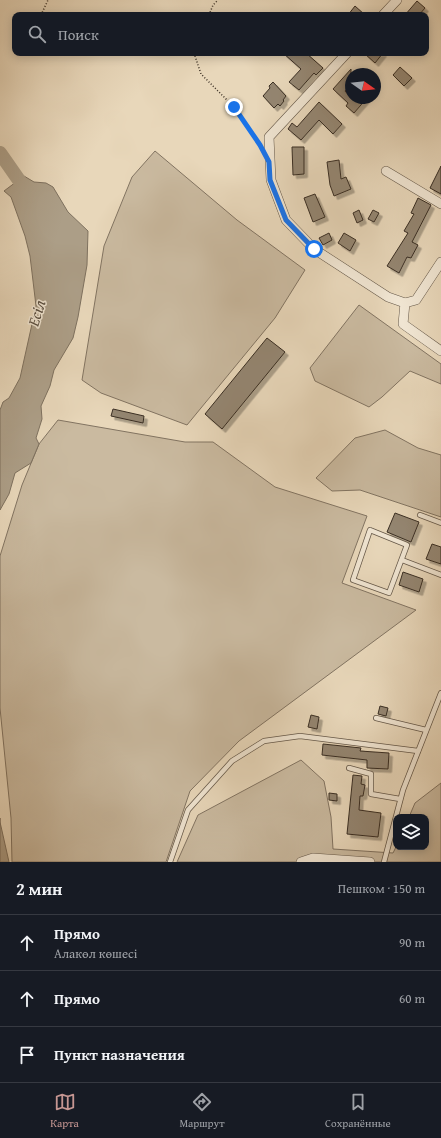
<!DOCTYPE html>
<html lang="ru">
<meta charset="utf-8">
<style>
:root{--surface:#171b24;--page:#20242c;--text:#f1f3f6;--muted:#9ea1a6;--line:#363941;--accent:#c59692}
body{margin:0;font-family:"Gentium Book Plus",serif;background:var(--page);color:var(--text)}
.controls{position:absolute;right:12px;bottom:12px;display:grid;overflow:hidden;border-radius:8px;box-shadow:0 2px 10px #0003}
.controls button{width:36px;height:36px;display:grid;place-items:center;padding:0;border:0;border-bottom:1px solid var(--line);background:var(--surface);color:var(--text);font:20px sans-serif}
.compass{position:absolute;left:345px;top:68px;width:36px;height:36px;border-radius:50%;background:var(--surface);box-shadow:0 2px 10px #0003;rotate:104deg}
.stop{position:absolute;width:12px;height:12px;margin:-9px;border:3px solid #1a73e8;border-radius:50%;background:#fff}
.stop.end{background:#1a73e8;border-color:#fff;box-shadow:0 1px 4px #0008}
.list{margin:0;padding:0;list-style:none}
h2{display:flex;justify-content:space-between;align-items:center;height:52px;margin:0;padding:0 16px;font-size:17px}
h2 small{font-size:13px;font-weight:400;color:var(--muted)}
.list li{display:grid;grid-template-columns:26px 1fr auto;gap:12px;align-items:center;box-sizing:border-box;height:56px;padding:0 16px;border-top:1px solid var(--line)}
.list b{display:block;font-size:15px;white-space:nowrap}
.list p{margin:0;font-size:13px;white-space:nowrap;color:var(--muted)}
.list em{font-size:13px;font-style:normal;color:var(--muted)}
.icon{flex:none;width:22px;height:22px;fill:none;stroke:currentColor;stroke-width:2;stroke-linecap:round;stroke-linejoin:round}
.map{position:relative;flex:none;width:441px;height:862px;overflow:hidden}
.search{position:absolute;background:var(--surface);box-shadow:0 2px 10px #0003;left:12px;right:12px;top:12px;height:44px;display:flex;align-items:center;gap:10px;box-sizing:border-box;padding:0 14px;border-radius:8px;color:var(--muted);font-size:15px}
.sheet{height:220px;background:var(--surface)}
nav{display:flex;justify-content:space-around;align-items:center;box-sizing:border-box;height:56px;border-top:1px solid var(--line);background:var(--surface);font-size:11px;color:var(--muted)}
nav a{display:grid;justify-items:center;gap:2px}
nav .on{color:var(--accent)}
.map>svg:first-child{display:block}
</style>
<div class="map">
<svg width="441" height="862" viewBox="0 0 441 862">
<defs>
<filter id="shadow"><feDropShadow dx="3.5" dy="3.5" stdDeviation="0" flood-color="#0004"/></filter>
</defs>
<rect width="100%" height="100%" fill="#e8d7ba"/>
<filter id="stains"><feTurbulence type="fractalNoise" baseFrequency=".005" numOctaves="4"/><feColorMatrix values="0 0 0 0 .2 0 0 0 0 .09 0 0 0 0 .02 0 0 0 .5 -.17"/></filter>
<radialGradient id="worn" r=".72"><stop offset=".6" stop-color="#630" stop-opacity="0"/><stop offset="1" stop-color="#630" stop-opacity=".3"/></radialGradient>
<!-- green -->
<g fill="#cabaa0" stroke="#827462">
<path d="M155,151L237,220L305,270L275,318L187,425L101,393L82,380L104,246L132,177Z"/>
<path d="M359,305L441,364V384L410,371L382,397L369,407L315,381L310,368Z"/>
<path d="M58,420L185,442H213L275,487L367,516L342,583L416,610L239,741L190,791L166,862H12L11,818L0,708V556L22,485L39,444Z"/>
<path d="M385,430L418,448L441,455V517L360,490L332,491L316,478L355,438Z"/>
<path d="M301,760L324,781L331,817L333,849L393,853L396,847H426V817H409L415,803L441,783V862H177L198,815Z"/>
</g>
<!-- water -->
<g fill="#ac9e87" stroke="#7e715f">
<path d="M24,176L34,182L46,183L53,187L68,212L88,231L87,265L78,317L73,338L54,370L50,386L41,406L42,419L36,438L39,444L31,463L15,473L9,494L0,510V410L3,402L9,398L20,378L36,306L30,256L25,236L11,197L4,191Z"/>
<path d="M0,818V822L9,862H0Z"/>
</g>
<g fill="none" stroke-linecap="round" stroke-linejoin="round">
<!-- river -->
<path stroke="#ac9e87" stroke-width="14" d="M0,153L30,196"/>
</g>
<!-- building -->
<g fill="#948672" stroke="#392e23" filter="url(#shadow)">
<path d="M417,1L425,8L419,15H405Z"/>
<path d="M355,6L365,15H348Z"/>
<path d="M283,53H306L323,68L316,75L314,73L299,90L289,82L301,69Z"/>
<path d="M364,53H383L375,63Z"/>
<path d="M400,67L412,78L404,86L393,75Z"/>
<path d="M351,69V84L345,91L351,98H367L354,113L346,106L348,103L333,89Z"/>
<path d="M273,82L286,96L283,100L284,101L280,106L278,104L274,108L263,96L270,88L269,86Z"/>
<path d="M319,102L342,124L333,134L319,120L301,140L288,129L292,123L297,127Z"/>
<path d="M292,147H304V174L293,175Z"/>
<path d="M339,160L341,179L346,177L351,189L334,196L330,185L327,162Z"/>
<path d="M441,166V194L430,188Z"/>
<path d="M315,194L325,217L313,222L304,198Z"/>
<path d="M418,198L431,205L412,242L418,245L411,258L407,257L399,273L387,266L408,233L404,231L414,214L411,213Z"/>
<path d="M359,210L363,220L357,223L353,213Z"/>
<path d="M373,210L379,213L374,222L368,219Z"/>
<path d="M329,233L332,240L323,245L319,238Z"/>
<path d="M344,233L356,240L350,251L338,243Z"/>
<path d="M267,338L285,352L222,429L205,414Z"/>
<path d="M113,409L144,416L143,423L111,416Z"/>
<path d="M395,513L419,522L411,542L387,532Z"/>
<path d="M432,544L441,547V564L426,559Z"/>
<path d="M403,572L423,579L419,592L399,585Z"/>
<path d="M380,706L388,708L386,716L378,714Z"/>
<path d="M311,715L319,717L317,729L308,727Z"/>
<path d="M323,744L361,748L360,751L389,753L388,769L367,768V760L322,755Z"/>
<path d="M353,775L362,776L361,784L365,785L363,796H360L359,810L381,813L378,837L347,834Z"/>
<path d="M329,793L337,794V801L329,800Z"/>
</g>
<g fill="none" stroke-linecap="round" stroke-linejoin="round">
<defs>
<g id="service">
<path d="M420,515L441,523"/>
<path d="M370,530L407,545L389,593L353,580Z"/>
<path d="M402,560L441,575"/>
<path d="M376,718L426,730"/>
<path d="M349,768L371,774V794L400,799"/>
<path d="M170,862L188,810L232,761L264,741L300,736L418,751"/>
<path d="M384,862L403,790L441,693"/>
</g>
<g id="minor">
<path d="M383,15L397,0"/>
<path d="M347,53L269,137L271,180L286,220L314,249L388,297L405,303"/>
<path d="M386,171L441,204"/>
<path d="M405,303L403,324L441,351"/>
<path d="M405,303L416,300L441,262"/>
<path d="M301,862L313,858L370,862"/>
</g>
</defs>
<!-- service casing -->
<use href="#service" stroke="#655849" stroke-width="6"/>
<!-- minor casing -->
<use href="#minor" stroke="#655849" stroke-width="10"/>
<!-- path -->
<g stroke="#392e23" stroke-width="1.5" stroke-dasharray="1 2" stroke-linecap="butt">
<path d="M41,15L48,0"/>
<path d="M209,15L213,5L218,0"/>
<path d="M194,53L201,74L234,107L261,146"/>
</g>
<!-- service -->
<use href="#service" stroke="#f0e5d2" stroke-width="4.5"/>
<!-- minor -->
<use href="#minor" stroke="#f0e5d2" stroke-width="9"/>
</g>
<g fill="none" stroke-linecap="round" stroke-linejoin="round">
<!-- route -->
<path stroke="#1a73e8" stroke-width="5" d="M234,107L260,145L269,162L270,180L286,220L314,249"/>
</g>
<g text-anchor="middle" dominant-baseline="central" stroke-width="3" stroke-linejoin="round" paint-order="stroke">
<!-- water labels -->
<g font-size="16" font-style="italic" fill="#564a3c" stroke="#f0e5d2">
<text transform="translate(36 313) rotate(-73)">Есіл</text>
</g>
</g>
<rect width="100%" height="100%" filter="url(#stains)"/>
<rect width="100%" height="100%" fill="url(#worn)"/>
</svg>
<div class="controls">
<button><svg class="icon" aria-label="layers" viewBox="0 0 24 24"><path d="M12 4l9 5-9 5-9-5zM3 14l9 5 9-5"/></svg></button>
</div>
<svg class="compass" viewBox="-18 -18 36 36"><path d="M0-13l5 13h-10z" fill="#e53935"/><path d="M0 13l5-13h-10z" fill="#9ea1a6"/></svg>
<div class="stop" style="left:314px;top:249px"></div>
<div class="stop end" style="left:234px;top:107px"></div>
<div class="search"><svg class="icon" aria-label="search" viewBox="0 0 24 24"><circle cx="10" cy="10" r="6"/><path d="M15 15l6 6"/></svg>Поиск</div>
</div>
<section class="sheet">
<h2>2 мин<small>Пешком · 150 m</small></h2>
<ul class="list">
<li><svg class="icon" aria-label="ahead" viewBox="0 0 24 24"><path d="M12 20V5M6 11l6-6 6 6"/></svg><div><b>Прямо</b><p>Алакөл көшесі</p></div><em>90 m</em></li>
<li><svg class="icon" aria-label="ahead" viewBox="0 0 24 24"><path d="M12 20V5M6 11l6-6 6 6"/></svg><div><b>Прямо</b></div><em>60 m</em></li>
<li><svg class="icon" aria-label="arrive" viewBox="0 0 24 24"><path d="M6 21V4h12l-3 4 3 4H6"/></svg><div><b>Пункт назначения</b></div></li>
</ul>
</section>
<nav>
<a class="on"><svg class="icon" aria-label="map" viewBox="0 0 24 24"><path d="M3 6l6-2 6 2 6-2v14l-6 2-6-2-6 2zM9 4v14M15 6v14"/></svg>Карта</a>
<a><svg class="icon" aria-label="directions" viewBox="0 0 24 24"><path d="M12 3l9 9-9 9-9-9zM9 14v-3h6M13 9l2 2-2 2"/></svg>Маршрут</a>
<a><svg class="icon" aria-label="saved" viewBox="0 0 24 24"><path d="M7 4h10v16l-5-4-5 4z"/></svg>Сохранённые</a>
</nav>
